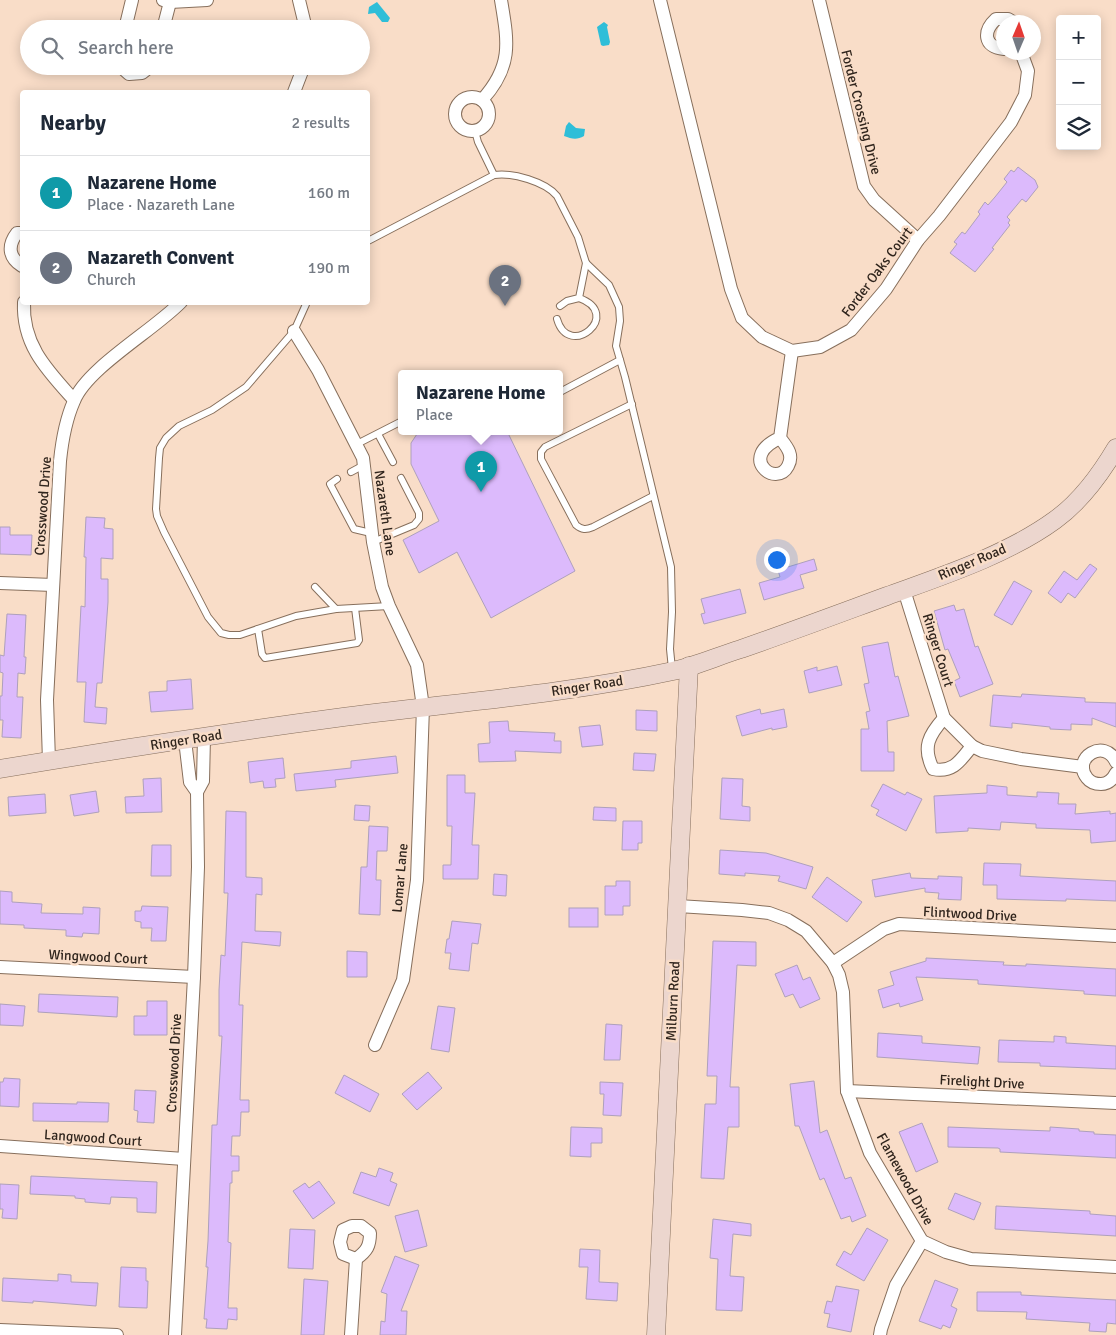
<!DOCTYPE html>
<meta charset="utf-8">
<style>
:root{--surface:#fff;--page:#f6f6f7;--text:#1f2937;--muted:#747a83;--line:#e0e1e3;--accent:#0f766e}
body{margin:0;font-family:Signika,sans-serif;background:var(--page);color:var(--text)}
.controls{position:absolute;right:15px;top:15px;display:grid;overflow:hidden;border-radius:5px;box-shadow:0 2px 12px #0003}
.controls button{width:45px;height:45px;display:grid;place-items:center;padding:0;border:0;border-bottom:1px solid var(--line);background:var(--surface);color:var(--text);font:25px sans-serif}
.compass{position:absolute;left:996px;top:15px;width:45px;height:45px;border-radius:50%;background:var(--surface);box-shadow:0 2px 12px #0003;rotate:2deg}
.you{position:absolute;left:776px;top:559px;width:18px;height:18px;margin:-12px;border:4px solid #fff;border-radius:50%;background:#1a73e8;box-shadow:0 0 0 8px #1a73e833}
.badge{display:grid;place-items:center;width:32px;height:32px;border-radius:50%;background:var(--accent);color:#fff;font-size:16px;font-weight:700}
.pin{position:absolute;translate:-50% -41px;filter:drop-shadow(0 1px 2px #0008)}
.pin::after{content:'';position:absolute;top:26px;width:18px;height:15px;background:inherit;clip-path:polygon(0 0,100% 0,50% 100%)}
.popup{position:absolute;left:398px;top:370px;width:165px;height:65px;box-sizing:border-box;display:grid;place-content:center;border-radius:5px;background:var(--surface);filter:drop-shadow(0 1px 4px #0005);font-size:16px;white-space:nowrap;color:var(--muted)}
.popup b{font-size:19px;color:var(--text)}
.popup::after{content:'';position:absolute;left:50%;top:100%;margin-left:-10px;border:10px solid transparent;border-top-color:var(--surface)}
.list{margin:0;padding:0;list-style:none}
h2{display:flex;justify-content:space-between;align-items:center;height:65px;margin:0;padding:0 20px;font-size:21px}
h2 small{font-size:16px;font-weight:400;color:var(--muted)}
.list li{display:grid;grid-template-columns:32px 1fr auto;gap:15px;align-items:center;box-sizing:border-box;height:75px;padding:0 20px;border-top:1px solid var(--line)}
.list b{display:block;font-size:19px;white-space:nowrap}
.list p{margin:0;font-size:16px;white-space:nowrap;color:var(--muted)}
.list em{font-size:16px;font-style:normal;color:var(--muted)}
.icon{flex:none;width:28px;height:28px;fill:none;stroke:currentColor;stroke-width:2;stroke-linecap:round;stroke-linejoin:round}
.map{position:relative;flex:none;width:1116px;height:1335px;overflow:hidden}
.search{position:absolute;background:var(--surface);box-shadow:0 2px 12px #0003;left:20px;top:20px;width:350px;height:55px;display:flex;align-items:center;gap:12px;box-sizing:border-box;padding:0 18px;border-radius:28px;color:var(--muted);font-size:19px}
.panel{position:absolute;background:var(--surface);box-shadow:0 2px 12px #0003;left:20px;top:90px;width:350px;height:215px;border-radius:5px}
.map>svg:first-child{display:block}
</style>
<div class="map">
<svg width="1116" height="1335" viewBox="0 0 1116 1335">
<rect width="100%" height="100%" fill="#f9ddc8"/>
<!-- water -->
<g fill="#2fbed8">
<path d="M377,2L390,18L388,22H382L375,13L368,14L369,7Z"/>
<path d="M604,22L608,25L607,27L610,42L609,45L603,46L601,45L597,27Z"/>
<path d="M569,122L576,128L585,129L584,136C577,140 572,139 564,136L566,126Z"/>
</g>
<!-- building -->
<g fill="#dcbafc" stroke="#aea0bc">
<path d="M1018,167L1035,180L1038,187L1026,202L1022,199L1007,217L1010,220L1008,223L1010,225L992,248L994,249L975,272L950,253L957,244L954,242L962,232L965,234L980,214L978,212L985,202L988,205L995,197L1007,182L1004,179L1011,170L1014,172Z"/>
<path d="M419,431H507L575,571L491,618L457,552L419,573L403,540L439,521L411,464V443Z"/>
<path d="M86,517L105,518L104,528L113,529V559L101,558V579H108V602L102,683H97L95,707L107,708L106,724L84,722L86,682H77L81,606L85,607L86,557H84Z"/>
<path d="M0,527H10V535H32L31,555L0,554Z"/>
<path d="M814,559L817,570L800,575L804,588L764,600L759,583L780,577L778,570Z"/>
<path d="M1090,564L1097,569L1075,598L1068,593L1061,603L1048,593L1064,571L1077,580Z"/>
<path d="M1014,581L1032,591L1012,625L994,615Z"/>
<path d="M740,589L746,613L704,624L701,614L705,613L701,599Z"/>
<path d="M954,605L956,611L964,609L975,647L978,646L993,684L960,697L954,681L960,678L948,649L945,650L934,611Z"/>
<path d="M7,614L26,615L24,657H26L25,674L18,673L17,697H23L21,738L2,737L3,720H0V696H2L3,673L0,672V655L4,656Z"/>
<path d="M888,642L895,677L898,676L909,716L887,721L888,752H894V771H861V729H869L866,712L870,711L864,684L869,683L862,647Z"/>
<path d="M837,666L842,685L809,693L804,671L817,667V671Z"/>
<path d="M191,679L193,709L151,712L149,692L167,691V681Z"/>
<path d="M1022,694L1085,698V702L1116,703V727L1092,718V725L1071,724V730L1050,729V727L1012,723V728L990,726L993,695L1021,697Z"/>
<path d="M760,709L761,714L784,709L787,727L772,730V728L742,736L736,716Z"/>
<path d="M636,710L657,711V731L636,730Z"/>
<path d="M508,721L509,731L555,733L554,741H561V753L515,751L516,761L479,762L478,744L490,743L489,722Z"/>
<path d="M600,725L603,745L582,747L579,727Z"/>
<path d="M634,753L656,754L654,771L633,770Z"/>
<path d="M396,756L398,773L335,780L336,787L296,791L294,774L351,768V761Z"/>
<path d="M283,758L285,778L275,779L276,787L264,788L263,781L250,783L248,762Z"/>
<path d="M447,775H465V793H475L472,845H479L478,879H443V865H451L452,826H447Z"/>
<path d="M161,778L162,812L126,813L125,797L144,796L143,779Z"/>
<path d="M722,778L743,779L742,806L750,807V821L720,819Z"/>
<path d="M883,784L905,795L907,792L922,799L906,831L876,815L879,810L871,806Z"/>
<path d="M987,785L1007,787V795L1037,797V792L1059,793L1058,804H1076L1075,814L1110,811V814L1116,813V841L1091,843L1090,830L1036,828V824L1001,822L1000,830L968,828V831L936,833L934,796L987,793Z"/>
<path d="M96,791L99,812L74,816L70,795Z"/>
<path d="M45,794L46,813L9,816L8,797Z"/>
<path d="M355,805L370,806L369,821L354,820Z"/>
<path d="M594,807L616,808V821L593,820Z"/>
<path d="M226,811L246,812V877L262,878V895L256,894L255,931L281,932L280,946L242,942L239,1005H243L240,1100H249V1112H241L240,1136H232L231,1156H239V1171H232V1183H230L228,1242L231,1243L228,1308H237V1320L228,1319L227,1329L206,1328L207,1319H204L208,1267H206L208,1241L212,1125H217L222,1036H219V990L221,955L225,956L228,893H224Z"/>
<path d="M623,821H642V843H638V850H622Z"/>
<path d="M369,826L388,827L387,851H377L376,880H381L380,915L359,914L361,867H367Z"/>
<path d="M152,845H171V876H151Z"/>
<path d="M720,850L766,853L813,867L806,889L778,881L780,876L745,873V876L719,874Z"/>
<path d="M984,863L1021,864L1020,876L1116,881V901L1066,899V901L997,899V885H983Z"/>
<path d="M910,873L911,878L938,879V876L962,877L961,900L938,899L939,893L925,892V888L875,897L872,880Z"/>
<path d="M494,874L507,875L506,896L493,895Z"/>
<path d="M827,877L862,902L847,922L812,897Z"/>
<path d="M616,881H630V906H623V915H605V886H616Z"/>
<path d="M0,891L12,892V902L42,904L41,913L83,914V907L100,908L99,934L83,933L82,937L66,936V930L24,928V925L0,924Z"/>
<path d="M142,906L168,907L166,941H151L152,928H141V922L135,921V911H141Z"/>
<rect x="569" y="908" width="29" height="19"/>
<path d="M452,921L481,924L478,944L472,943L469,971L449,969L451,953H445L447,939H449Z"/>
<path d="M713,941L756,942V966L737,965L730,1087H739V1127H728L724,1179L701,1178L705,1104H716L717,1076H707Z"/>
<path d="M347,951L367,952V977H347Z"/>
<path d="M926,958L1004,962L1003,965L1026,966V964L1116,969V996L1084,994V991L978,984V980L916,977L923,1000L900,1007L899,1003L883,1008L878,990L894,985L890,972L926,961Z"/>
<path d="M797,965L803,980L810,977L820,999L800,1008L793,994L785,997L775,974Z"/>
<path d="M39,994L118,997L117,1017L38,1012Z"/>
<path d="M147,1001H167V1035H134V1016H147Z"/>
<path d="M0,1004L25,1006L23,1026L0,1025Z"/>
<path d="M438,1006L455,1008L449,1052L431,1049Z"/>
<path d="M606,1024L622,1025L620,1060H604Z"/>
<path d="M878,1033L922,1036V1043L980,1047L978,1064L877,1057Z"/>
<path d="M1054,1036L1066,1037V1043L1116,1046V1069L1040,1066V1063L998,1062L999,1040L1054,1042Z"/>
<path d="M428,1072L442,1088L417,1110L402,1094Z"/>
<path d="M344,1075L379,1094L370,1112L335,1093Z"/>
<path d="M4,1078L20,1079L19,1107L0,1106V1082H3Z"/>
<path d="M814,1081L820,1133L827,1130L845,1179L851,1177L866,1216L852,1222L850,1216L841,1219L824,1178L820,1180L799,1126H795L790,1084Z"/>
<path d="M600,1082L623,1083L621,1116L603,1115L604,1094H600Z"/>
<path d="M135,1090L156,1091L154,1123L137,1122L138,1111L134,1110Z"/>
<path d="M77,1102L109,1103L108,1122L33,1121V1103L77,1104Z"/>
<path d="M922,1123L938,1162L916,1172L899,1132Z"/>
<path d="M571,1127L602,1128V1143H591V1157L570,1156Z"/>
<path d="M948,1127L1050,1131V1127L1079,1129V1131L1094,1132V1134L1116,1135V1158L1000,1152V1149L998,1148L948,1147Z"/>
<path d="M379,1168L393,1173L390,1181L397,1184L389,1206L353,1193L361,1172L376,1177Z"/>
<path d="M31,1176L157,1182L156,1213L137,1212V1198L111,1197L110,1204L85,1202V1199L75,1198V1196L30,1194Z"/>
<path d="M319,1181L335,1203L313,1219L293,1191L305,1183L309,1188Z"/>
<path d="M0,1184L19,1185L17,1219L2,1218L3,1209H0Z"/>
<path d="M955,1193L981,1203L974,1220L948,1209Z"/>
<path d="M996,1206L1090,1211V1214L1116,1216V1236L995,1229Z"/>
<path d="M418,1210L427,1246L405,1252L395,1216Z"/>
<path d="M713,1219L751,1224V1236L733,1234L730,1276L744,1277L742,1311L716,1310L718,1259L710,1258Z"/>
<path d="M867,1228L888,1240L864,1281L836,1265L844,1251L851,1255Z"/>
<path d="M290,1229L315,1230L313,1269L288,1268Z"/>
<path d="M580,1249L600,1250L599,1282L618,1283L617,1301L586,1299L588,1267H579Z"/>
<path d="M395,1256L419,1265L401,1311H407L406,1335H380L381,1321L385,1322L387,1294L381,1292Z"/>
<path d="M121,1267L146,1268V1281H148L147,1308L119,1307Z"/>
<path d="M58,1274L71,1275V1282L98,1283L96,1306L33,1301V1303L2,1301L3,1278L58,1281Z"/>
<path d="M304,1279L328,1281L324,1335H301Z"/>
<path d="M935,1280L958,1289L951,1306L957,1309L950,1328L943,1325L941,1329L919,1321Z"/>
<path d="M836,1286L859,1290L851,1332L827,1327L830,1314L824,1313L827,1301L832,1302Z"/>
<path d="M977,1292H1021V1295L1116,1300V1324L1107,1323L1106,1332L1089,1331L1090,1323L1026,1319L1027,1312L977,1311Z"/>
</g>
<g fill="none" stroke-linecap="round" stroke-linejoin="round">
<defs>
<g id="lane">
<path d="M475,131L478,142L494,175"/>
<path d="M368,241L494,175C512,172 546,182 557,196L578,237L586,263L609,285L619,307L620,321L616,346L625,377L671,567L672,612L670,649L672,669"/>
<path d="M307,302L294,331L246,387L212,410L179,426L166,438L160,448L159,458L156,509L157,516L164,532L208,617L221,633L229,635H240L296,616L336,609"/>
<path d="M560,306L567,301L579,298L586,263"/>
<path d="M557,319C569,361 624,314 579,298"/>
<path d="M560,392L620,360"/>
<path d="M632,404L545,447L541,452V459L576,525C582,530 586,530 593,527L653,496"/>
<path d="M378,434L393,462"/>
<path d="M355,445L402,421"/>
<path d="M351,472L364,465"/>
<path d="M337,479L330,484L354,529L371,533"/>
<path d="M373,542L414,525L419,519V513L401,478"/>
<path d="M315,587L336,609L389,606"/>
<path d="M258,629L262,654L265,658L357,643L359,640L355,608"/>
</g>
<g id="street">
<path d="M163,0L170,2L207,0"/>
<path d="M299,0L306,29"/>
<path d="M660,0L731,289L742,318L762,337L792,351L820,347L851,330L886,289L918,240L939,216L1011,122L1025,95L1028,71L1021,52"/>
<path d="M819,0L864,186L874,200L918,240"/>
<path d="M125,29L132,0"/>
<path d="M163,29L170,2"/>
<path d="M1004,49C983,47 983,31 996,19H1008L1013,22"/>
<path d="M120,66L129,74L142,73L151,66"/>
<path d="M294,92L304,66"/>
<circle cx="472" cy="114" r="17"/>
<path d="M482,100C513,66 508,42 501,0"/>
<path d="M22,233H17C7,246 9,258 22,266"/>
<path d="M24,302C22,345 47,370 74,400"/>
<path d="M294,331L318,370L363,458L373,542L382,587L389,606L417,665L423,707L417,880L403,980L375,1045"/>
<path d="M780,438C787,447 794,455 788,466C776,489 737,457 780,438L792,351"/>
<path d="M0,583L53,585"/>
<path d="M904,590L944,718L972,746L982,751L1021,759L1083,767"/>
<path d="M944,718C929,735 922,747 933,769C953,773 960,761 972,746"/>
<path d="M185,740L190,782L197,792"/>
<path d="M49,761L47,700L60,461C62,441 66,419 74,401C87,368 154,330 181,302"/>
<path d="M1116,762C1105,737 1071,758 1087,778C1090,782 1096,784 1101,784C1108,784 1113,779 1116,773"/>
<path d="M678,906L742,910L769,913L788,920L806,931L833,963L839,975L843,992L847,1091L870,1153L922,1241L946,1252L971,1259L1116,1267"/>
<path d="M833,963L884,929L899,924L1116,936"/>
<path d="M0,967L194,977"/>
<path d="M847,1091L1116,1103"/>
<path d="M0,1146L184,1159"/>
<path d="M352,1226H361L370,1233C370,1246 367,1251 356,1259L343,1254L340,1242L343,1230Z"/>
<path d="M0,1330L117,1335"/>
<path d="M175,1335L194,977L198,867L197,792L203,781L204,737"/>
<path d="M351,1335L356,1259"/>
<path d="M880,1335L881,1329L896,1285L922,1241"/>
</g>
<g id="secondary">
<path d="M0,769C112,750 224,733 336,718C448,703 562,695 673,671C696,666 718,656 741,649C790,632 838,614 887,596C942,576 1007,555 1055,520C1080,502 1100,475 1116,448"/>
<path d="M656,1335L689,666"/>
</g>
</defs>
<!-- lane casing -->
<use href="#lane" stroke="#876f5c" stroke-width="8"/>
<!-- street casing -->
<use href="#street" stroke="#876f5c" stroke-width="14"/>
<!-- secondary casing -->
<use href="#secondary" stroke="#876f5c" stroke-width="19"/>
<!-- lane -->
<use href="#lane" stroke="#fff" stroke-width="6"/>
<!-- street -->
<use href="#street" stroke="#fff" stroke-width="12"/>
<!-- secondary -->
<use href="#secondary" stroke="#ecd6ce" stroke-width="18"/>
</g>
<g text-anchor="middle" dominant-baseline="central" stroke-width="5" stroke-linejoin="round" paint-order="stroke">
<!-- street labels -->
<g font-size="14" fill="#30251d" stroke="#f9ddc8">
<text transform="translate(861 112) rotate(76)">Forder Crossing Drive</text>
<text transform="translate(877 272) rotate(-53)">Forder Oaks Court</text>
<text transform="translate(43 506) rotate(-86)">Crosswood Drive</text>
<text transform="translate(385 513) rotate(82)">Nazareth Lane</text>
<text transform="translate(972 562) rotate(-23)">Ringer Road</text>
<text transform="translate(938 650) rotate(73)">Ringer Court</text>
<text transform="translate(587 686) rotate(-9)">Ringer Road</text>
<text transform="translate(186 740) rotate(-9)">Ringer Road</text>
<text transform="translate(400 878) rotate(-85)">Lomar Lane</text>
<text transform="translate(970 914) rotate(3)">Flintwood Drive</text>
<text transform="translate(98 957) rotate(3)">Wingwood Court</text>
<text transform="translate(673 1001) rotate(-87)">Milburn Road</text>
<text transform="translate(174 1063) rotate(-87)">Crosswood Drive</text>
<text transform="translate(982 1082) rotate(3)">Firelight Drive</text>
<text transform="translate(93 1138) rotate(4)">Langwood Court</text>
<text transform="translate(905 1179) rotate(61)">Flamewood Drive</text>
</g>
</g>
</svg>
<div class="controls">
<button>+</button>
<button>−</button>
<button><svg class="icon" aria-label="layers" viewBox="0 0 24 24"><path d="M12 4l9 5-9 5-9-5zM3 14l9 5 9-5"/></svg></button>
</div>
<svg class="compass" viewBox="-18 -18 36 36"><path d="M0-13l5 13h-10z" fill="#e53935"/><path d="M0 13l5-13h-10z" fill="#747a83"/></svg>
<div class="you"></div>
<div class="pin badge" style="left:481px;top:492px;background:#0f9aa8">1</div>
<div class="popup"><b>Nazarene Home</b>Place</div>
<div class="pin badge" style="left:505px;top:306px;background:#6b7280">2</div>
<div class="search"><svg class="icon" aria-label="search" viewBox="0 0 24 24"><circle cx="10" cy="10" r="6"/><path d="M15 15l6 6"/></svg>Search here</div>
<section class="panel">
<h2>Nearby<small>2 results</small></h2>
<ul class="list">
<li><span class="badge" style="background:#0f9aa8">1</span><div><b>Nazarene Home</b><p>Place · Nazareth Lane</p></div><em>160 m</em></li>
<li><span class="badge" style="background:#6b7280">2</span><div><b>Nazareth Convent</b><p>Church</p></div><em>190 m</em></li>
</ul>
</section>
</div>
